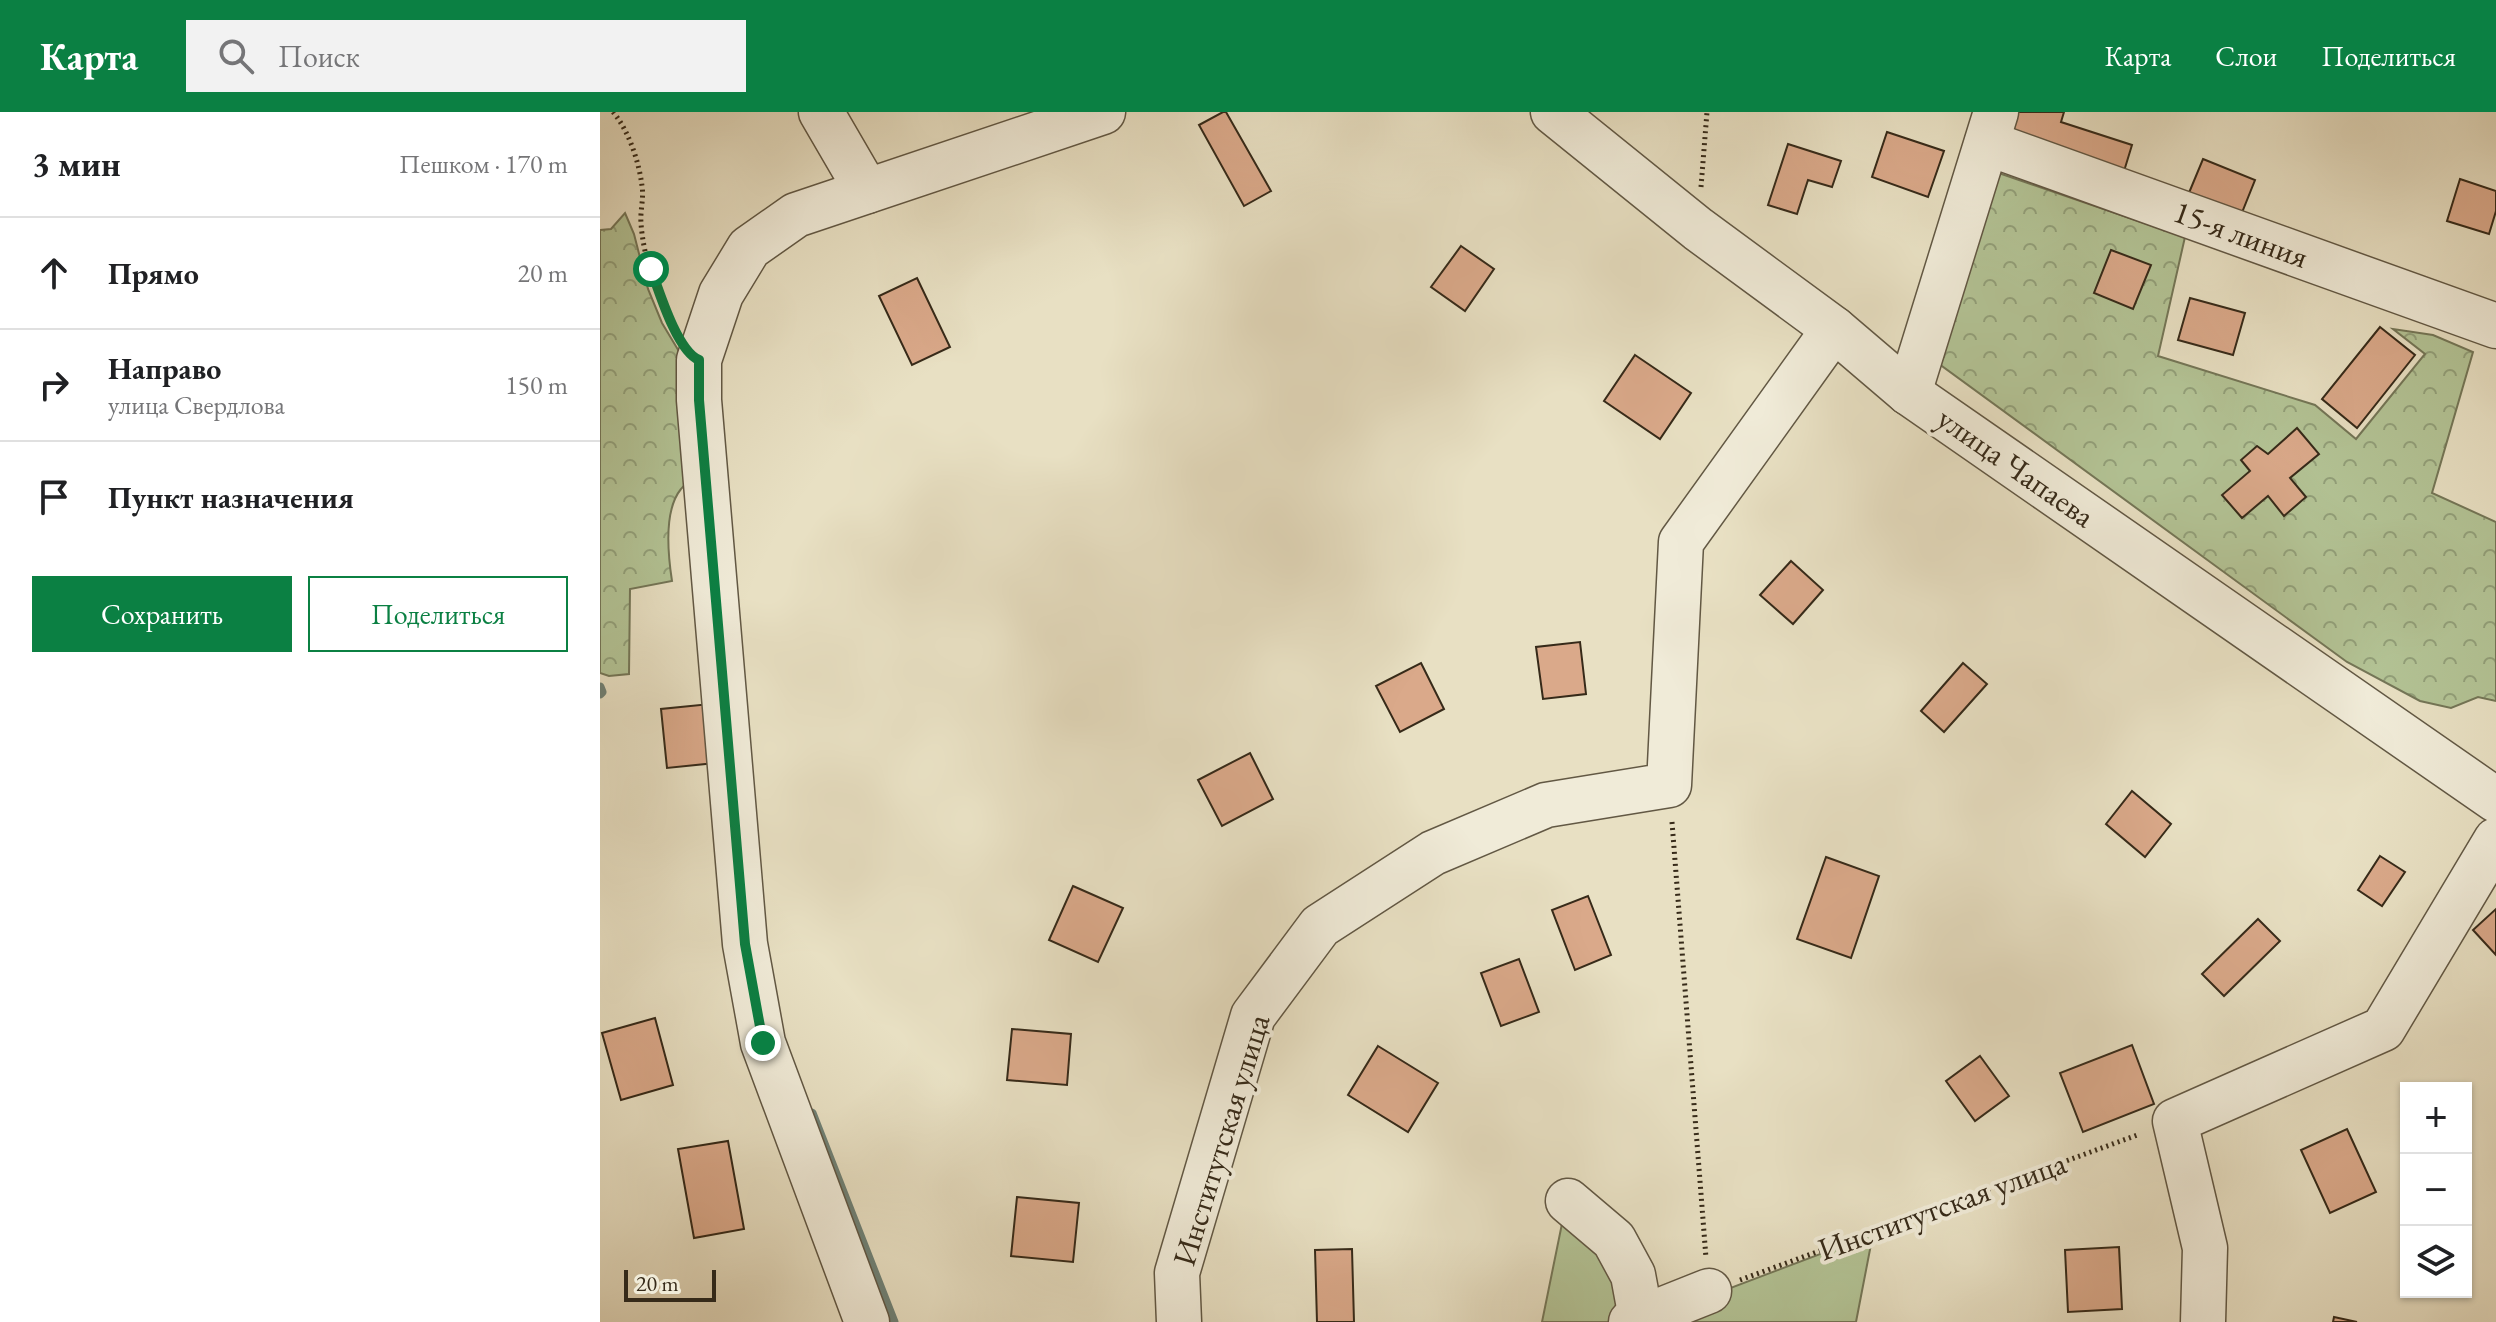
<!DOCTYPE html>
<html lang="ru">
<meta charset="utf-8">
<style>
:root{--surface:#fff;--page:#f2f2f2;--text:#202124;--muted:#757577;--line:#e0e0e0;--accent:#0b8043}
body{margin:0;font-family:"EB Garamond",serif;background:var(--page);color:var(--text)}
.controls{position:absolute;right:24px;bottom:24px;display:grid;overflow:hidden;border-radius:0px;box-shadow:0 2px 6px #0004}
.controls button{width:72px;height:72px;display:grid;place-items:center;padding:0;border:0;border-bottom:2px solid var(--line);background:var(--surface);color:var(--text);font:40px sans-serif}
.scale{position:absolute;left:24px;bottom:20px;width:92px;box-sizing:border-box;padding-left:8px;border:4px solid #362a19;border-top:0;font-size:22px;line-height:28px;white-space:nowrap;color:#362a19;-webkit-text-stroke:6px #f0ebd8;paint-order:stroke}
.stop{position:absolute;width:24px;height:24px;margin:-18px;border:6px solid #0b8043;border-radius:50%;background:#fff}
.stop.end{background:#0b8043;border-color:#fff;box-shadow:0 2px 8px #0008}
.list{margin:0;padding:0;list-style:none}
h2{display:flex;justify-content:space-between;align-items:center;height:104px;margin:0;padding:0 32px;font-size:34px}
h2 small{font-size:26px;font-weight:400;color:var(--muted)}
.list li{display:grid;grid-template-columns:52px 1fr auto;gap:24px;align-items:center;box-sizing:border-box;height:112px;padding:0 32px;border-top:2px solid var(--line)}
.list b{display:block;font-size:30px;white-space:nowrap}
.list p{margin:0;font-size:26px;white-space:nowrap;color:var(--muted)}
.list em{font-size:26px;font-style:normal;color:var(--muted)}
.actions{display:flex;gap:16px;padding:24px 32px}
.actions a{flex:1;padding:18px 0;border:2px solid var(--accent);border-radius:0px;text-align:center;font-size:28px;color:var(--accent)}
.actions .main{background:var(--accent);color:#fff}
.icon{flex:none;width:44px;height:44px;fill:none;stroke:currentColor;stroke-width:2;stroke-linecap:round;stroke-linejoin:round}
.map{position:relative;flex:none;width:1896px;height:1210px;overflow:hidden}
header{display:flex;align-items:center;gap:48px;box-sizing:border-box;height:112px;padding:0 40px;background:var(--accent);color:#fff}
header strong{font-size:38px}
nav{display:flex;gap:44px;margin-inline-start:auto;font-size:28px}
.search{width:560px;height:72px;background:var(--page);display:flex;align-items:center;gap:20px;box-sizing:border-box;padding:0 28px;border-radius:0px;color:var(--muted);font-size:30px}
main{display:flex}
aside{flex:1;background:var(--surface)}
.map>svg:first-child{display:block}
</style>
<header>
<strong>Карта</strong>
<div class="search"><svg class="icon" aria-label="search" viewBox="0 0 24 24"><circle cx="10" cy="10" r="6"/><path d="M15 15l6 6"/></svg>Поиск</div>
<nav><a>Карта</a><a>Слои</a><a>Поделиться</a></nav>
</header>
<main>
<aside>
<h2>3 мин<small>Пешком · 170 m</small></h2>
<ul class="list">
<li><svg class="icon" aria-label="ahead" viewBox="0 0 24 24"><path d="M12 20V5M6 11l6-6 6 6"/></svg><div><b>Прямо</b></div><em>20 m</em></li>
<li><svg class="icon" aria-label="right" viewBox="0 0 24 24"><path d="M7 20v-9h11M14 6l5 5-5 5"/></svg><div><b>Направо</b><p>улица Свердлова</p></div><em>150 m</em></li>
<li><svg class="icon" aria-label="arrive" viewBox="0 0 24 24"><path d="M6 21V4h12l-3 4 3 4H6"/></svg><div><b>Пункт назначения</b></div></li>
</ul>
<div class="actions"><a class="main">Сохранить</a><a>Поделиться</a></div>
</aside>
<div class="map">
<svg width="1896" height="1210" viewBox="0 0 1896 1210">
<defs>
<pattern id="forest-crowns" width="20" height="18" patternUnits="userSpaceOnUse" patternTransform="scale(2)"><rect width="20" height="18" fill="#b3c395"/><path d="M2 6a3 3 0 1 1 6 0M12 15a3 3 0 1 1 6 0" fill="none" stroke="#929f79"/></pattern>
</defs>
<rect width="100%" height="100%" fill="#e8e0c3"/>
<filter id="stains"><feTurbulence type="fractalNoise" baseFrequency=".0025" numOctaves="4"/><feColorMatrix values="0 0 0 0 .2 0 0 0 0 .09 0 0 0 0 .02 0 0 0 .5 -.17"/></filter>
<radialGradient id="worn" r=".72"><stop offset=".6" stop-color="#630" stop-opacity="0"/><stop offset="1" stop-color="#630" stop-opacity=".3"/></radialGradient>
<!-- green -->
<g fill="#b3c395" stroke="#747657" stroke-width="2">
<path d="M966,1092L1011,1128L1023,1210H942Z"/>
<path d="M1273,1122L1256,1210H1041Z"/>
</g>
<!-- forest -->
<g fill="url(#forest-crowns)" stroke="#747657" stroke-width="2">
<path d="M1390,58L1585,125L1558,244L1715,293L1756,327L1825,242L1793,217L1833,223L1873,240L1832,381L1896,410V589L1878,585L1851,596L1820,589L1747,550L1331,246Z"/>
<path d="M25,101L34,122L48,177L62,211L83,246L107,358C100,364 87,369 81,377C63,399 68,443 72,469L30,477L29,562L9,564L0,561V118L11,117Z"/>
</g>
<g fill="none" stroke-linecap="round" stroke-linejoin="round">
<!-- stream -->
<g stroke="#708277" stroke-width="9">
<path d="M0,575L2,580L0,582"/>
<path d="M212,1001L294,1210"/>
</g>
</g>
<!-- building -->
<g fill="#daa98a" stroke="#362a19" stroke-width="2">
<path d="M623,0H626L671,79L644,94L599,13Z"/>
<path d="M1407,0H1464L1461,10L1532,33L1521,69L1397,29Z"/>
<path d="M1287,20L1344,39L1328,85L1272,65Z"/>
<path d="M1188,32L1241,49L1232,75L1208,68L1197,102L1168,93Z"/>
<path d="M1603,47L1655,68L1639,108L1586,88Z"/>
<path d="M1860,67L1896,79V99L1889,122L1847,109Z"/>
<path d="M861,134L894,157L865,199L831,175Z"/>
<path d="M1511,138L1551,153L1533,197L1494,181Z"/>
<path d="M317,166L350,235L312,253L279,184Z"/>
<path d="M1590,186L1645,201L1633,243L1578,228Z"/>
<path d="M1780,215L1815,243L1757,316L1722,287Z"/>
<path d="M1035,243L1091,281L1060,327L1004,289Z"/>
<path d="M1697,316L1719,342L1690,366L1706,385L1684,404L1668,384L1642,406L1622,383L1650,359L1641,348L1657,334L1668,342Z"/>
<path d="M1191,449L1223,478L1193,512L1160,483Z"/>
<path d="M980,530L986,582L943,587L936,535Z"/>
<path d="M821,551L844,597L800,620L776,574Z"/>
<path d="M1363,551L1387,572L1344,620L1321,599Z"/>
<path d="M110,592L115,651L67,656L61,597Z"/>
<path d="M650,641L673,687L622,714L598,668Z"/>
<path d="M1532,679L1571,712L1545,745L1506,712Z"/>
<path d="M1780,744L1805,760L1782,794L1758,778Z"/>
<path d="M1226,745L1279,764L1251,846L1197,827Z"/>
<path d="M473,774L523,796L498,850L449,828Z"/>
<path d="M988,784L1011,843L975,858L952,798Z"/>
<path d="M1896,797V843L1873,818Z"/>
<path d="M1658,807L1680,829L1624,884L1602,862Z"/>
<path d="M919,847L939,900L901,914L881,861Z"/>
<path d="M55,906L73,973L21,988L2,921Z"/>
<path d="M412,917L471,922L467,973L407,968Z"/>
<path d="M1532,933L1554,992L1483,1020L1460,961Z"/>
<path d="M778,934L838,971L808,1020L748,983Z"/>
<path d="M1380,944L1409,984L1375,1009L1346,969Z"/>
<path d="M1747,1017L1776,1080L1730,1101L1701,1038Z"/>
<path d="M128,1029L144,1117L94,1126L78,1037Z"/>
<path d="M417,1085L479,1091L473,1150L411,1144Z"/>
<path d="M1519,1135L1522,1197L1468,1200L1465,1138Z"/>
<path d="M752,1137L754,1210H717L715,1138Z"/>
<path d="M1734,1205L1757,1210H1733Z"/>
</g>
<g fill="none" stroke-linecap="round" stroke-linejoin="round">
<defs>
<g id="minor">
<path d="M221,0L267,79"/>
<path d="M953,0L1098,117L1234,217L1309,281L1896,688"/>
<path d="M1387,31L1896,214"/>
<path d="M1309,281L1396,0"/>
<path d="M968,1089L1014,1128L1033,1163L1041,1206"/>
<path d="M267,1210L163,931L145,832L99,288V248L121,182L149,136L196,103L503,0"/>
<path d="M579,1210L577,1161L653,904L720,814L833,741L946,693L1069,673L1081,430L1234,217"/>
<path d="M1031,1210L1109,1179"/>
<path d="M1603,1210L1605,1136L1575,1009L1783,917L1896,728"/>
</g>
</defs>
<!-- minor casing -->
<use href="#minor" stroke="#625844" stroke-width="47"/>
<!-- path -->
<g stroke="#362a19" stroke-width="5" stroke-dasharray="2 4" stroke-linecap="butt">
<path d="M13,0C29,19 39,50 42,74C44,86 40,99 41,111C43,143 56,183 72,211"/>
<path d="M1101,75L1107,0"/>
<path d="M1072,710L1106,1146"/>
<path d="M1140,1168L1540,1022"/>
</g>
<!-- minor -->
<use href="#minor" stroke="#f0ebd8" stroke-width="44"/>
</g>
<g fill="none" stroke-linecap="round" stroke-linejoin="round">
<!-- route -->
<path stroke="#0b8043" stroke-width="10" d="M51,157C59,179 77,239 99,248V288L145,832L163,931"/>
</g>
<g text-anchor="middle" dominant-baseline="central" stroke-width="8" stroke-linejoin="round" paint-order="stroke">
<!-- street labels -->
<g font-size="32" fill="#362a19" stroke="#f0ebd8">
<text transform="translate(1641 122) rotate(20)">15-я линия</text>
<text transform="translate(1416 355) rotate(35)">улица Чапаева</text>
<text transform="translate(621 1028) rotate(-73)">Институтская улица</text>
<text transform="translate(1342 1094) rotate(-20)">Институтская улица</text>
</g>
</g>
<rect width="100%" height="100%" filter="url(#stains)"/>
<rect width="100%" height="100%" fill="url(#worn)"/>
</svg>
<div class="controls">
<button>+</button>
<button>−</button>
<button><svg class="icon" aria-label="layers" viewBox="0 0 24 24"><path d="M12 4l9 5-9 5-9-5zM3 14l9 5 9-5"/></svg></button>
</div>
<div class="scale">20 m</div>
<div class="stop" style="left:51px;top:157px"></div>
<div class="stop end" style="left:163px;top:931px"></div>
</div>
</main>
